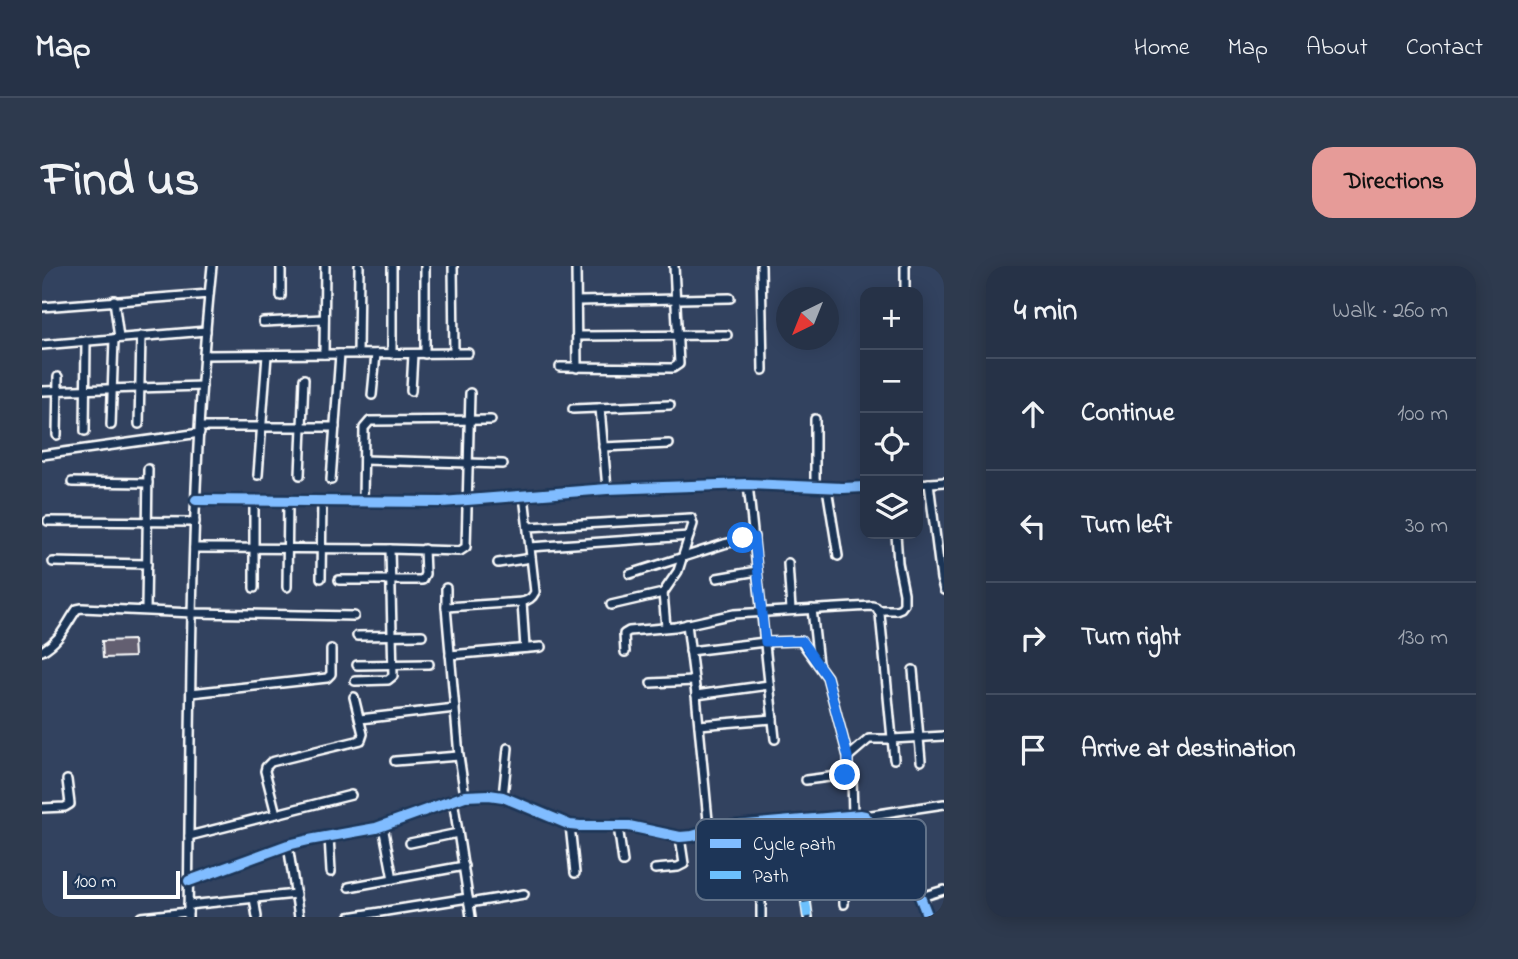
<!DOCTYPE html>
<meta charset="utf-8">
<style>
:root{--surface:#263247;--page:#2e3a4e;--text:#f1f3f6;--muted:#a4aab4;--line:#424d60;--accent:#e69b98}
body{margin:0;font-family:"Indie Flower",sans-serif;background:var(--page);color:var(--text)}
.controls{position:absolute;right:21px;top:21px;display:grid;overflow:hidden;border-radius:14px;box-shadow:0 4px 18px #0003}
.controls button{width:63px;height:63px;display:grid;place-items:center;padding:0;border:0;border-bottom:2px solid var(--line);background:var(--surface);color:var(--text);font:35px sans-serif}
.compass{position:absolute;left:734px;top:21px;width:63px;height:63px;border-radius:50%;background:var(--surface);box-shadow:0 4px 18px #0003;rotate:223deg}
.scale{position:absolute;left:21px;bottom:18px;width:117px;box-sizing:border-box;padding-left:7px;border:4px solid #fff;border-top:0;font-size:19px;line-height:24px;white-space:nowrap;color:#fff;-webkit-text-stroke:5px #1d3557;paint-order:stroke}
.stop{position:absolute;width:21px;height:21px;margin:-16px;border:5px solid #1a73e8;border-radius:50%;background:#fff}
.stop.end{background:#1a73e8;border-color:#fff;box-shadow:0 2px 7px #0008}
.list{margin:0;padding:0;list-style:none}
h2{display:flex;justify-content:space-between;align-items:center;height:91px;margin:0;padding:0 28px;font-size:30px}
h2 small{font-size:23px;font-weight:400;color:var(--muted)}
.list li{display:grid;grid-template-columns:46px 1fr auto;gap:21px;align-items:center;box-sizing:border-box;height:112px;padding:0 28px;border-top:2px solid var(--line)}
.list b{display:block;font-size:26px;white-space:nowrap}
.list em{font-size:23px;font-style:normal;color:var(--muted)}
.icon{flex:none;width:38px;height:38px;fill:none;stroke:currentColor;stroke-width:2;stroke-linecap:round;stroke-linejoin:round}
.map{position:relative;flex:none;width:902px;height:651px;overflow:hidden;border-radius:21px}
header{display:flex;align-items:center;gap:42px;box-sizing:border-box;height:98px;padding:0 35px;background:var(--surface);border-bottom:2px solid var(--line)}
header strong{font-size:33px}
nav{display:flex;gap:38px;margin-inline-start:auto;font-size:24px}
.intro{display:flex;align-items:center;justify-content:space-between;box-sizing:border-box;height:168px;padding:0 42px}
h1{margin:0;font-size:49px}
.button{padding:18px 32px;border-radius:21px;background:var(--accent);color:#111;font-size:24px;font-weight:700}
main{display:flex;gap:42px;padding:0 42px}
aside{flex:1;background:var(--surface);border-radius:21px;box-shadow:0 4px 18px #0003}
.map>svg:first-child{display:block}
</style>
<header>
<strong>Map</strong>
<nav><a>Home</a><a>Map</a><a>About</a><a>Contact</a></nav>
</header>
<div class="intro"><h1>Find us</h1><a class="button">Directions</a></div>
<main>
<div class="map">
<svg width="902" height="651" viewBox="0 0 902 651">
<rect width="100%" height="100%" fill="#32425f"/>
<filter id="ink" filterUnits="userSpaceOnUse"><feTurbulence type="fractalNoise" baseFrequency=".0143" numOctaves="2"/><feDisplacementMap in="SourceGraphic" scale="14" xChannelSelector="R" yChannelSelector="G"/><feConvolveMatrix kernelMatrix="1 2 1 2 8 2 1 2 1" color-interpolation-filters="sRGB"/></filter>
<g filter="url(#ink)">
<!-- building -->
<path fill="#645f71" stroke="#fff" stroke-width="2" d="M91,374L92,391L61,392L60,375Z"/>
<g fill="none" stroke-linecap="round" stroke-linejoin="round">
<defs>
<g id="street">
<path d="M350,0V88"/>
<path d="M411,0L412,87"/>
<path d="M534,0L535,102"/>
<path d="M719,0L721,104"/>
<path d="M863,0V26"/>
<path d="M239,30V0"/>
<path d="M72,34L77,72"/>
<path d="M535,35L688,32"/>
<path d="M0,41L167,28"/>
<path d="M221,56L282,53"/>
<path d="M535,70L685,69"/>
<path d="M0,79L164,65"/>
<path d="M282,88L283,0"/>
<path d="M316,88L317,0"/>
<path d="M383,88V0"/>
<path d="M162,89L426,87"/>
<path d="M518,101L631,102L637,98L632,0"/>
<path d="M0,125L160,120"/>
<path d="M369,125L371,88"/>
<path d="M330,129L334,88"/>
<path d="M558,142L565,223"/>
<path d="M531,143L628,139"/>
<path d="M773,153V220"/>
<path d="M97,158L99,70"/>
<path d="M69,159L72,73"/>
<path d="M158,161H293"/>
<path d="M43,165L44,75"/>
<path d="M15,169L16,111"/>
<path d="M561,181L627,178"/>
<path d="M0,189L158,167"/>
<path d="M322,194L461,198"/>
<path d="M216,209L225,89"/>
<path d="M258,209L262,113"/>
<path d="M289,214L298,88"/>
<path d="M30,216L106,217"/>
<path d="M887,217L899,313L902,324"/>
<path d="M706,218L733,473"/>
<path d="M876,218L902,216"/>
<path d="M785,222L796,290"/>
<path d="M154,234L400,236L565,223L706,218L801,222L823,221"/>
<path d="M212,235V322"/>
<path d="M321,236L322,162L328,155L449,154"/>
<path d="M6,255L153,256"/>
<path d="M486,261L649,252L651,258L636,305L621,327L624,361"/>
<path d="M488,281L647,270"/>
<path d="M152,282L348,283L351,410L346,414L313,415"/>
<path d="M348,283L418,285L424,281L428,127"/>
<path d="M11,296L105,298"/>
<path d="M456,297L489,292"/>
<path d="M746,297L749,344"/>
<path d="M588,308L682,278L712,271"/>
<path d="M279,312L280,235"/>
<path d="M675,312L715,305"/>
<path d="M297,314H380L383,308L382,283"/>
<path d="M245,321L246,235"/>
<path d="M404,322V341"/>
<path d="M480,336L483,382"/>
<path d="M569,339L621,327"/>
<path d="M770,343L776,398"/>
<path d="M104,344L106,203"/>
<path d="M837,344H854L859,342L862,338V327L856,297L854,268"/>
<path d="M645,358L654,429L667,565"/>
<path d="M315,370L380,369"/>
<path d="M0,385C19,374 23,360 35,343L40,342L151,347L312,350"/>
<path d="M648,385L723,376L759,375L785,411L806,491"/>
<path d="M583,386L582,368L587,365L633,361L692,348L830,340L834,341L838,348L852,493"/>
<path d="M408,389L499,381"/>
<path d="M315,399L387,398"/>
<path d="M871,404L879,495"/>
<path d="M609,417L652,415"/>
<path d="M149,427L285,412L289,408V383"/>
<path d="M654,429L727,419"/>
<path d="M318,453L413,442"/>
<path d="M657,459L731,453"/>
<path d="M353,495L417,490"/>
<path d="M806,509V491L827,473H850L902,470"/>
<path d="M764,514L803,509L809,511L810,513L811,549"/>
<path d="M423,530L417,490L404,341L480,336C487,334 490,332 493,326L482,229"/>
<path d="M461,531L466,482"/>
<path d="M411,533L429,651"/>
<path d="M0,542L23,541L28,538L25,514"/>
<path d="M234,548L223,505L224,501L229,496L319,474L321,468L312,431"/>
<path d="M823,550L902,538"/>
<path d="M797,551L802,638"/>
<path d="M528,559L533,607"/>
<path d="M341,560L351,613"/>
<path d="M576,560L581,596"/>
<path d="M147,570L309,529"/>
<path d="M287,570L289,606"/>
<path d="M368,577L416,567"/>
<path d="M246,579L257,651"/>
<path d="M696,588C709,588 734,585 746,590C762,597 763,635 766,651"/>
<path d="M719,588V651"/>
<path d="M613,603L636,601L642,598L638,571"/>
<path d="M800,605L828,604"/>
<path d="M147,615L246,579L267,574L334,562L423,530L447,529L461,531L528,559L538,560H587L638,571L650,570L682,561L818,549L823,550L836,568L864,595L886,651"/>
<path d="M307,621L422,600"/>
<path d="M879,631L902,624"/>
<path d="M212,632L215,651"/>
<path d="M427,637L482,628"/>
<path d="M146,639L254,628"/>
<path d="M99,651L146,646"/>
<path d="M146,651C149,434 147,216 170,0"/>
<path d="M307,651L426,632"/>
</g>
</defs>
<!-- street casing -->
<use href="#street" stroke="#fff" stroke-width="12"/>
<!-- street -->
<use href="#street" stroke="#1d3557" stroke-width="7"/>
<!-- quiet -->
<path stroke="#6cc0fc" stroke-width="9" stroke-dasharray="18 9" stroke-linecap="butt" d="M759,610L766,651"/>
<defs>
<g id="cycleway">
<path d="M154,234L400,236L565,223L706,218L801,222L823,221"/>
<path d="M147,615L246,579L267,574L334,562L423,530L447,529L461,531L528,559L538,560H587L638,571L650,570L682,561L818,549L823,550L836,568L864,595L886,651"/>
</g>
</defs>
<!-- cycleway casing -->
<use href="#cycleway" stroke="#1d3557" stroke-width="15"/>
<!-- cycleway -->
<use href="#cycleway" stroke="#80bcff" stroke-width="10"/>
</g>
</g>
<g fill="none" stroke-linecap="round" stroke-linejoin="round" filter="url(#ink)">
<!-- route -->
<path stroke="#1a73e8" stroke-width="9" d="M701,272L712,271L723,376L760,375L785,411L806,491V509H803"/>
</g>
<!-- legend -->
<rect x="654" y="553" width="230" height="81" rx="10" fill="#1d3557" stroke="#617289" stroke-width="2"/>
<rect x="668" y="573" width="31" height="9" fill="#80bcff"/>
<rect x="668" y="605" width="31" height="8" fill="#6cc0fc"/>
<g font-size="19" fill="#fff">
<text x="711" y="584">Cycle path</text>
<text x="711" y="616">Path</text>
</g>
</svg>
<div class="controls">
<button>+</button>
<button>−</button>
<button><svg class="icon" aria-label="locate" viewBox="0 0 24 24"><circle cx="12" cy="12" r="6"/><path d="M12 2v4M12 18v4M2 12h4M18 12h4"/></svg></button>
<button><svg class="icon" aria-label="layers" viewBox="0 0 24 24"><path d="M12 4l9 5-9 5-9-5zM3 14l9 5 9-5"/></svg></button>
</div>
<svg class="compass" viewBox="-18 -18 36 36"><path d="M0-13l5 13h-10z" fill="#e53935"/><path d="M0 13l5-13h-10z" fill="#a4aab4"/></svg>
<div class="scale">100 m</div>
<div class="stop" style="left:701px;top:272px"></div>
<div class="stop end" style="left:803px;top:509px"></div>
</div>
<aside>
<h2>4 min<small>Walk · 260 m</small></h2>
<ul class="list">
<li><svg class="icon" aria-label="ahead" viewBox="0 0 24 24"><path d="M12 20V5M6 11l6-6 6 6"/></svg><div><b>Continue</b></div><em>100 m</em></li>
<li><svg class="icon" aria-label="left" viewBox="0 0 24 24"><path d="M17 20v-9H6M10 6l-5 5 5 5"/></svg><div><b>Turn left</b></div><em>30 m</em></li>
<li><svg class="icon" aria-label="right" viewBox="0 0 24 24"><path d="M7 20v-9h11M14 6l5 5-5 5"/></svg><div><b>Turn right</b></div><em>130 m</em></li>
<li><svg class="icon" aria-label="arrive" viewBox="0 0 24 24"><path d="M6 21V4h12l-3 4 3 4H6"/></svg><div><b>Arrive at destination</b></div></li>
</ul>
</aside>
</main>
